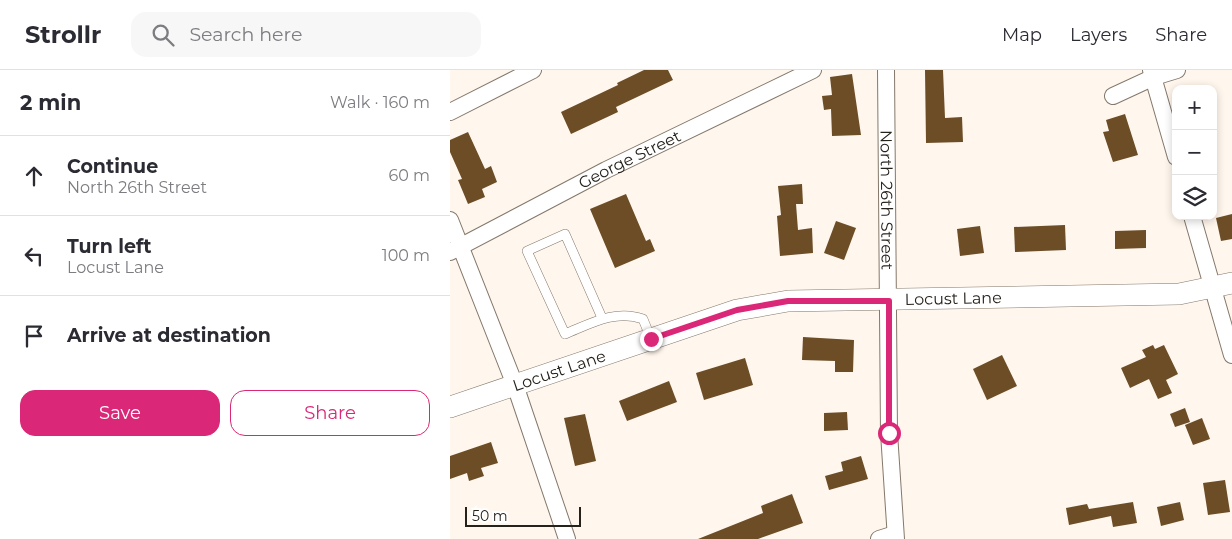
<!DOCTYPE html>
<meta charset="utf-8">
<style>
:root{--surface:#fff;--page:#f7f7f7;--text:#2b2b33;--muted:#7c7c81;--line:#e1e1e2;--accent:#db2777}
body{margin:0;font-family:Montserrat,sans-serif;background:var(--page);color:var(--text)}
.controls{position:absolute;right:15px;top:15px;display:grid;overflow:hidden;border-radius:10px;box-shadow:0 2px 8px #0003}
.controls button{width:45px;height:45px;display:grid;place-items:center;padding:0;border:0;border-bottom:1px solid var(--line);background:var(--surface);color:var(--text);font:25px sans-serif}
.scale{position:absolute;left:15px;bottom:12px;width:116px;box-sizing:border-box;padding-left:5px;border:2px solid #25211b;border-top:0;font-size:14px;line-height:18px;white-space:nowrap;color:#25211b;-webkit-text-stroke:4px #fff;paint-order:stroke}
.stop{position:absolute;width:15px;height:15px;margin:-11px;border:4px solid #db2777;border-radius:50%;background:#fff}
.stop.end{background:#db2777;border-color:#fff;box-shadow:0 1px 5px #0008}
.list{margin:0;padding:0;list-style:none}
h2{display:flex;justify-content:space-between;align-items:center;height:65px;margin:0;padding:0 20px;font-size:21px}
h2 small{font-size:16px;font-weight:400;color:var(--muted)}
.list li{display:grid;grid-template-columns:32px 1fr auto;gap:15px;align-items:center;box-sizing:border-box;height:80px;padding:0 20px;border-top:1px solid var(--line)}
.list b{display:block;font-size:19px;white-space:nowrap}
.list p{margin:0;font-size:16px;white-space:nowrap;color:var(--muted)}
.list em{font-size:16px;font-style:normal;color:var(--muted)}
.actions{display:flex;gap:10px;padding:15px 20px}
.actions a{flex:1;padding:11px 0;border:1px solid var(--accent);border-radius:15px;text-align:center;font-size:18px;color:var(--accent)}
.actions .main{background:var(--accent);color:#fff}
.icon{flex:none;width:28px;height:28px;fill:none;stroke:currentColor;stroke-width:2;stroke-linecap:round;stroke-linejoin:round}
.map{position:relative;flex:none;width:782px;height:469px;overflow:hidden}
header{display:flex;align-items:center;gap:30px;box-sizing:border-box;height:70px;padding:0 25px;background:var(--surface);border-bottom:1px solid var(--line)}
header strong{font-size:24px}
nav{display:flex;gap:28px;margin-inline-start:auto;font-size:18px}
.search{width:350px;height:45px;background:var(--page);display:flex;align-items:center;gap:12px;box-sizing:border-box;padding:0 18px;border-radius:15px;color:var(--muted);font-size:19px}
main{display:flex}
aside{flex:1;background:var(--surface)}
.map>svg:first-child{display:block}
</style>
<header>
<strong>Strollr</strong>
<div class="search"><svg class="icon" aria-label="search" viewBox="0 0 24 24"><circle cx="10" cy="10" r="6"/><path d="M15 15l6 6"/></svg>Search here</div>
<nav><a>Map</a><a>Layers</a><a>Share</a></nav>
</header>
<main>
<aside>
<h2>2 min<small>Walk · 160 m</small></h2>
<ul class="list">
<li><svg class="icon" aria-label="ahead" viewBox="0 0 24 24"><path d="M12 20V5M6 11l6-6 6 6"/></svg><div><b>Continue</b><p>North 26th Street</p></div><em>60 m</em></li>
<li><svg class="icon" aria-label="left" viewBox="0 0 24 24"><path d="M17 20v-9H6M10 6l-5 5 5 5"/></svg><div><b>Turn left</b><p>Locust Lane</p></div><em>100 m</em></li>
<li><svg class="icon" aria-label="arrive" viewBox="0 0 24 24"><path d="M6 21V4h12l-3 4 3 4H6"/></svg><div><b>Arrive at destination</b></div></li>
</ul>
<div class="actions"><a class="main">Save</a><a>Share</a></div>
</aside>
<div class="map">
<svg width="782" height="469" viewBox="0 0 782 469">
<rect width="100%" height="100%" fill="#fff6ed"/>
<!-- building -->
<g fill="#6c4d26">
<path d="M194,0H218L223,10L166,37L168,42L121,64L111,42L168,15L167,13Z"/>
<path d="M475,0H493L495,48L512,47L513,72L476,73Z"/>
<path d="M402,4L411,65L382,66L381,39L374,40L372,26L382,25L380,7Z"/>
<path d="M675,44L688,85L663,92L653,62L659,61L656,50Z"/>
<path d="M18,62L35,99L41,96L47,112L32,119L35,127L18,134L8,110L12,109L0,82V70Z"/>
<path d="M352,114L353,134H346L348,160L362,158L363,183L330,186L327,146L331,145L328,116Z"/>
<path d="M176,124L196,171L200,169L205,181L165,198L140,139Z"/>
<path d="M782,144V169L771,171L766,148Z"/>
<path d="M386,151L406,158L394,190L374,183Z"/>
<path d="M615,155L616,180L565,182L564,157Z"/>
<path d="M530,156L534,183L510,186L507,159Z"/>
<path d="M696,160V178L665,179V161Z"/>
<path d="M353,267L404,270L403,302H385V291L352,290Z"/>
<path d="M703,275L705,279L714,275L728,304L716,310L722,323L708,329L699,309L680,318L671,298L696,287L692,280Z"/>
<path d="M552,285L567,316L537,330L523,299Z"/>
<path d="M295,288L303,315L254,330L246,303Z"/>
<path d="M219,311L227,332L177,351L169,331Z"/>
<path d="M735,338L740,352L725,357L720,344Z"/>
<path d="M397,342L398,360L374,361V343Z"/>
<path d="M135,344L146,391L125,396L114,348Z"/>
<path d="M752,348L760,369L743,375L735,355Z"/>
<path d="M41,372L48,393L31,398L34,406L19,411L17,403L0,409V386Z"/>
<path d="M411,386L418,409L379,420L375,406L393,401L391,392Z"/>
<path d="M775,410L780,442L758,445L753,413Z"/>
<path d="M342,424L353,453L308,469H248L313,443L311,436Z"/>
<path d="M683,432L687,453L663,457L661,446L619,455L616,438L637,434L639,439Z"/>
<path d="M730,432L734,450L711,456L707,437Z"/>
</g>
<g fill="none" stroke-linecap="round" stroke-linejoin="round">
<defs>
<path id="service" d="M152,248L115,164L77,181L115,264C140,254 165,239 193,249L201,269"/>
<g id="minor">
<path id="s1" d="M436,0L439,363L446,469"/>
<path d="M701,0L726,87"/>
<path d="M663,26L704,7L727,0"/>
<path d="M0,42L83,0"/>
<path d="M742,146L782,285"/>
<path d="M0,150L65,315L117,469"/>
<path id="s2" d="M0,182L156,100L363,0"/>
<path d="M429,469L445,464"/>
</g>
<g id="tertiary">
<path id="s3" d="M0,337L287,240L338,231L729,224L782,213"/>
</g>
</defs>
<!-- service casing -->
<use href="#service" stroke="#84786b" stroke-width="10"/>
<!-- minor casing -->
<use href="#minor" stroke="#84786b" stroke-width="18"/>
<!-- tertiary casing -->
<use href="#tertiary" stroke="#84786b" stroke-width="22"/>
<!-- service -->
<use href="#service" stroke="#fff" stroke-width="9"/>
<!-- minor -->
<use href="#minor" stroke="#fff" stroke-width="16"/>
<!-- tertiary -->
<use href="#tertiary" stroke="#fff" stroke-width="21"/>
</g>
<g fill="none" stroke-linecap="round" stroke-linejoin="round">
<!-- route -->
<path stroke="#db2777" stroke-width="6" d="M201,269L287,240L338,231H439V363"/>
</g>
<g text-anchor="middle" dominant-baseline="central" stroke-width="5" stroke-linejoin="round" paint-order="stroke">
<!-- street labels -->
<g font-size="16" fill="#25211b" stroke="#fff">
<text stroke="none"><textPath href="#s2" startOffset="202">George Street</textPath></text>
<text stroke="none"><textPath href="#s1" startOffset="130">North 26th Street</textPath></text>
<text stroke="none"><textPath href="#s3" startOffset="520">Locust Lane</textPath></text>
<text stroke="none"><textPath href="#s3" startOffset="115">Locust Lane</textPath></text>
</g>
</g>
</svg>
<div class="controls">
<button>+</button>
<button>−</button>
<button><svg class="icon" aria-label="layers" viewBox="0 0 24 24"><path d="M12 4l9 5-9 5-9-5zM3 14l9 5 9-5"/></svg></button>
</div>
<div class="scale">50 m</div>
<div class="stop" style="left:439px;top:363px"></div>
<div class="stop end" style="left:201px;top:269px"></div>
</div>
</main>
